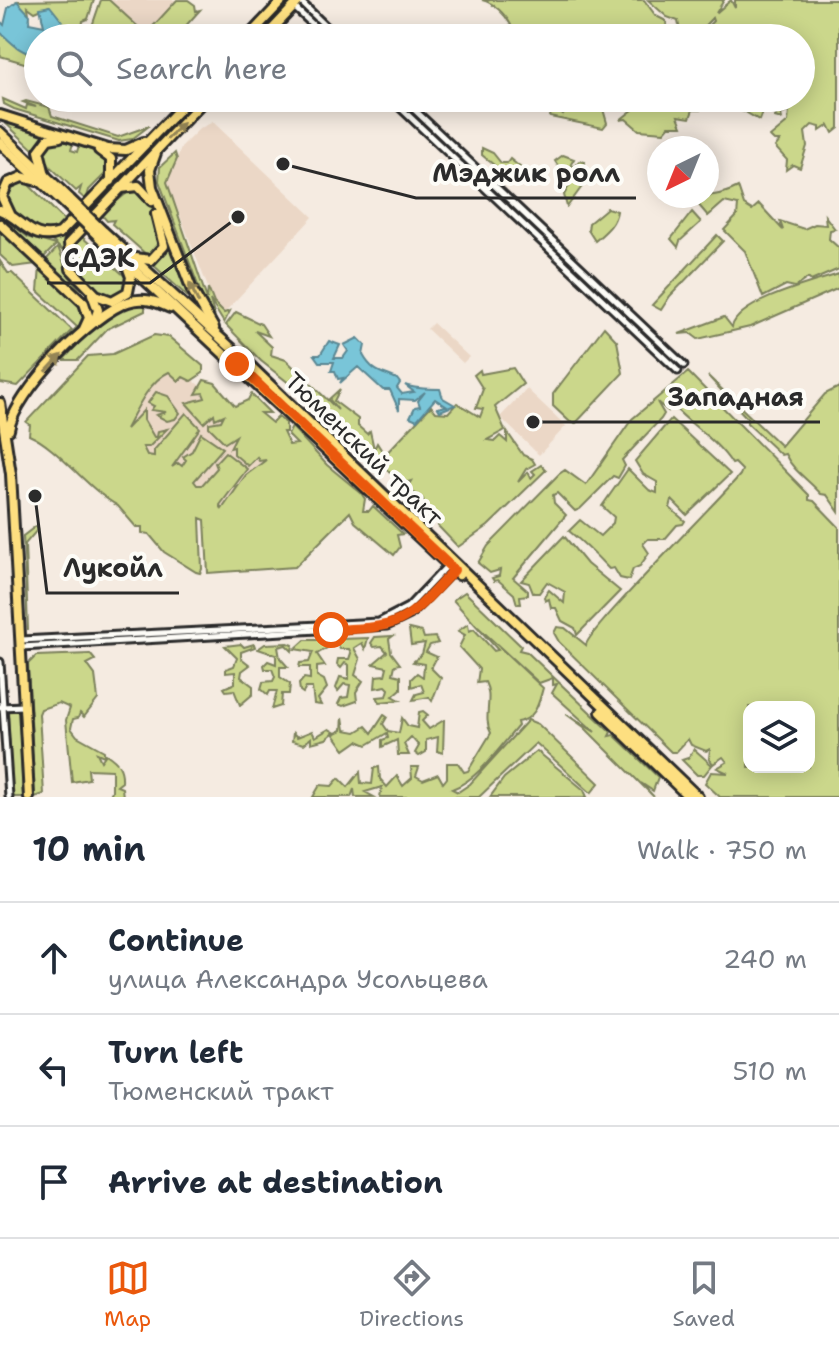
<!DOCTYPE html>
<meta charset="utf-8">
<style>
:root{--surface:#fff;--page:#f6f6f7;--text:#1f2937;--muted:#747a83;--line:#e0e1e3;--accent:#ea580c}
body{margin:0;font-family:"Shantell Sans",sans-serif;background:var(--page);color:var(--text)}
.controls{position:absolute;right:24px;bottom:24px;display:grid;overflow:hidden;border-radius:16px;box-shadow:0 4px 20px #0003}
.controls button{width:72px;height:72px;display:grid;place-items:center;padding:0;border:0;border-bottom:2px solid var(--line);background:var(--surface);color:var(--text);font:40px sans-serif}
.compass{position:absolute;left:647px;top:136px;width:72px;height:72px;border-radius:50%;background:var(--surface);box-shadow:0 4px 20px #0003;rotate:223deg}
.stop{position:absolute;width:24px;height:24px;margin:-18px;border:6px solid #ea580c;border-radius:50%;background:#fff}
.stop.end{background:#ea580c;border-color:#fff;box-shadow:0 2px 8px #0008}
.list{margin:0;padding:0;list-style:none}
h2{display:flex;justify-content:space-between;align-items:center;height:104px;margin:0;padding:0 32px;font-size:34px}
h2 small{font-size:26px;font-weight:400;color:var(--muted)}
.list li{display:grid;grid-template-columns:52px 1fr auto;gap:24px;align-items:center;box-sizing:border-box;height:112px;padding:0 32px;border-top:2px solid var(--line)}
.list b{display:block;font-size:30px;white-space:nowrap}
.list p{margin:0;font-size:26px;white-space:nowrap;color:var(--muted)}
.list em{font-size:26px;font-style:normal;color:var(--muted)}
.icon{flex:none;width:44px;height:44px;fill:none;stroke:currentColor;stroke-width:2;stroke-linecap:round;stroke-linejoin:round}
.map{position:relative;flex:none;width:839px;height:797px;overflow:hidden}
.search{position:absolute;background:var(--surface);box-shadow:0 4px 20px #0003;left:24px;right:24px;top:24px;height:88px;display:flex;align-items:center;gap:20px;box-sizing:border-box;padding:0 28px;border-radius:44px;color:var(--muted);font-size:30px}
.sheet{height:440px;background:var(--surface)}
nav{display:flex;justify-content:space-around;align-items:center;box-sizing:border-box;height:112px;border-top:2px solid var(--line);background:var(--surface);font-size:22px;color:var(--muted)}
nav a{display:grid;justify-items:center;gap:4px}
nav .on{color:var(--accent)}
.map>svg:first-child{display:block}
</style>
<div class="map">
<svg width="839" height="797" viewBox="0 0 839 797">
<rect width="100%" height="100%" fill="#f5ebe1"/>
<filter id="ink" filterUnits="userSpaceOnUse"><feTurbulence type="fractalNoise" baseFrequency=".0125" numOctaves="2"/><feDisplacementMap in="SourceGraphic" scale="16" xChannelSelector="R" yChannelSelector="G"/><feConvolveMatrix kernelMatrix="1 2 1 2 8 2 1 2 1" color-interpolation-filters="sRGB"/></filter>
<g filter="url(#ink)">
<!-- built -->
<g fill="#ebd7c6">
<path d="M110,0H177L146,34Z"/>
<path d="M213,122L313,217L224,313L214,303L167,182L182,146L199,129Z"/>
<path d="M433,323L469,357L463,363L427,329Z"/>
<path d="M169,361L285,454L234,538L182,495L141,469L104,430Z"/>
<path d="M527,389L566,426L539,455L500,417Z"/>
</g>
<!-- green -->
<g fill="#cbd78b" stroke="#7b815b" stroke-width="2" fill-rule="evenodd">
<path d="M79,0H94L88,19L83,21L81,35L62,38L64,25L49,6L35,12L28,7L30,21L17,1Z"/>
<path d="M101,0H109L146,34L177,0H188L195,5L196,11L200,10L175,38H88Z"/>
<path d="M482,0H644L656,16L666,21L667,30L680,31L678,21L667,17L648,0H724L716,13L731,0L735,8V0H839V128L833,133L829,125L820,131V127L812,125L805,132L807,146L800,168L793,165L786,170L787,160L775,147L780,141H774L770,137L788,122L789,111L781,114L782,119L775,117L782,103L775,102L773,109L764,107L759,120L747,113L751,108L744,112L720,105L727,98H801V38H717L730,26L713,38H697L713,21L712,18L693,38H656L651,29L646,32L651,38H522L506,30L511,25C505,14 494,3 482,0Z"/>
<path d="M0,32L28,54H38V67L0,56Z"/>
<path d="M195,98H201L73,230L63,251L51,240L72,228Z"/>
<path d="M558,98H593L603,109L607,123L603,128L550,117L552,106L563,115L566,111L554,101Z"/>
<path d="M648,98H694V103L700,100V110H693L690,118L678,116L682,126H669L664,132L639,130L626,119L620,120Z"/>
<path d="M3,99L26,109L27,105L36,107L23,102L26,101L49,107L52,116L118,137L149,126L132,139L119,141L14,109L4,104Z"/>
<path d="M0,118L50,134L41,140L37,153Z"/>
<path d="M57,139L73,143L71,150L77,152L79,145L107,157L111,168L89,190L86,200L79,194L81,187L76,191L42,159L45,144Z"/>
<path d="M482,148L493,153L501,163H507L510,159L521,168L514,182L482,155Z"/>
<path d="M175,153L177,159L167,182L207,299L208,288L214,303L224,313L230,311L224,323L210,300L216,321L208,312L159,181L160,167Z"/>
<path d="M563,155L574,159L571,164L574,167L580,161L585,162L584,170L592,173L567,207L564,195L570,184L555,161Z"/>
<path d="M23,179L66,222L56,230L42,231C24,223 6,212 6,190Z"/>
<path d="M738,187L744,205L752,210L759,204L783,230L780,221L804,229L815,224L826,225L825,216L835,229L830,230L829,239L839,248V269L811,281L808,278L795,287L786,285L763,297L745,251L724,230L737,216L738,205L724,202L708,216L692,197L675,196C701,196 717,198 738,187Z"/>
<path d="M132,189C150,193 163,226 162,243L148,256L112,224L114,220L107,221L101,214Z"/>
<path d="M607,208L617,211C615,225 605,232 595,241L588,230L589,223Z"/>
<path d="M692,212L701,222L680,241L678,247L671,239Z"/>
<path d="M0,215L28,237L56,245L43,258Z"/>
<path d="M0,229L37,264L13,267L0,255Z"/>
<path d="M80,235L128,279L125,291C95,307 74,275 72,247Z"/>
<path d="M717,235L723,241L670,296L661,310L652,305Z"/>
<path d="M168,243L188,297L150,262L163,254Z"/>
<path d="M58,247L69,276L95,309L93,319L84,298L45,261Z"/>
<path d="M0,261L8,273H12L72,330L18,386L0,383Z"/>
<path d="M40,266C56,282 88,301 84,325L37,376V370L77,327L38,291Z"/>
<path d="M839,274V288L750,327L698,339L690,333L679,334L724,317L732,327C738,301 814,282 839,274Z"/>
<path d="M132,304H145V311L107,329L78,360H63L92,329L99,326L97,324Z"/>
<path d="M236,312L261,324L269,336L255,331L272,347L271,355L286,360L338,410L329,399L340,389L334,401L358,419V426L367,434L370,431L374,449L377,443L382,451L379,461L431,406L436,412L448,413L457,403L480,417L483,409L476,408L483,389L474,375L480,370L481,374L513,368L523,384L495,407L505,430L487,440L495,441L500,436L507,442V432L523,455L532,459L535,464L526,469L518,482L528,472L531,478L535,474L532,471L541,465L546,470L488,526L458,547L438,526L440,517L434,521L427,514L423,499L407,488L411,481L402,484L384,467H375L324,417L314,413L295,388L261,361L226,325Z"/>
<path d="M604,327L617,341L623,373L576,423L570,422L553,406V394Z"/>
<path d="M154,335L169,337L203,366V373L191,381L183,377L179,381L169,372C149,381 136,410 126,429L144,410V420L154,437H157L158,431L167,429L149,447H143L147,455L154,456V450L186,413L200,428L172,467L178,463L182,466L186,460L183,457L192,451L201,433L223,448L194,481L197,485H202L217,468L215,463L225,452L247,469L220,505L222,509L246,475L266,460L259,461L257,457L248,466L234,454V447L230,448L236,436L225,443L209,427V423L221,421L224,415L215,419L214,414L204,423L186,403L205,398L203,393L196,394L204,380L215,383L235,406L248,400L251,394L270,413H260L272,423L278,417L286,423V432H283L289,445L297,444L288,435L292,427L327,465L361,493L365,499L363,511H369L373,506L403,534L397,535L400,547L394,555L355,522L350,512L295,567L208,573L205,520L200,518L202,569L200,573L196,572L164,552L149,534L142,533V527H136L118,506C87,489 59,448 29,435L30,425L26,422L88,356L113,354Z"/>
<path d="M688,372L809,495V500L814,501L839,527V797H720L705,783L711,772L728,773L717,768L727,762L723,757L713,764L709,758L710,749L706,751L691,745L688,739L676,752H671L559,642L554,633L557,627L565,628L586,645C587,631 720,499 740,475L742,470L735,463L732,464C716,439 690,425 673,406H669L668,411L657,402L664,414L661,419L622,460L625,466L618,478L613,476L580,509L575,511L557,493L553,495L554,503L566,515L513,578L528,591V595L520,596L521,604H517L514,594L498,580L494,581L492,578L499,576L500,570L490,573L478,563L488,546L559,474L565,470L586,485L632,419ZM749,707H809V767H749Z"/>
<path d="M708,376L781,446L825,394L839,387V512L827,495L821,494C809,480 793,471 785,454L781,455L747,423V418Z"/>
<path d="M156,392L168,396L180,413L175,419L167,421L156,415L166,412L151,410L154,406L148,403Z"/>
<path d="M671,419L730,474L687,515L672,500L670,508L685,521L683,524L677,525L665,539H648L643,544L649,553L640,566L633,569L629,580L620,578L614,568L609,569C595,554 585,544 569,531L580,520L600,536L613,523L614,517L602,506L628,469L649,490L657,493V482L643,474L635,461Z"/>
<path d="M36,526L38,529L25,544L28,630L23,536Z"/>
<path d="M564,536L587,564L620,591L577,635L575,628L562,621L556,608H551L549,599L545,601L544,597L549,590L564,603L565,592L547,582L539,593H533L529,583L521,581Z"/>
<path d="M465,592L521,646L519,650L527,652L611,732L609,736L614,735L658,777L653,791L641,783L654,797L584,727L566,714L595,732L552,693L557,684L553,685V678L539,683L478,627L543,688C539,701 537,719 517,722L518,726C500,747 478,780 452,789L458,792L470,784L528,720L538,724L599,783L591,793L536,743L479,797H380L382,787L365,792L374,797H355L354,789L351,797H313L320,785L332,786L339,778L348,787L360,772L361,783L372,784L374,768L379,767L380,779L387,787L397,776L403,786L412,778L411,767H419L416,776L423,780L438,774L443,783L447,778V763H458L464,772L468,771L491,733C482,717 494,699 485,682L477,683L479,669L459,647L465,635L458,631L468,624L469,631L474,629L494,651L498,650L453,600Z"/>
<path d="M409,629L422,632L424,638L435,637L438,643L430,645L426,652L437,657L431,668L441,678L432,701L429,697L413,700L416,694L424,692L421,684L411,687V679L417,673L423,677L424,664L413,662L422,654L425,643L411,645Z"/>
<path d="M393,636L389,639L391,652L400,664L395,665L393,674L401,676V689L393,696L400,700L380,702L377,697L387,696L389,689L386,686L375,688L376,676L385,675L387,667L373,664L387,652L382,646L374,647L371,643L375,637Z"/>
<path d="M368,638L365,649L362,643L354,648L360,659L355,675L363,681L356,692L357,701L343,706L338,704L341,698L348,697L350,685L344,684L338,691L336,688L340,677L349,679V665L345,663L341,668L337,664L338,659H349L351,653L349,649H340L337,644L340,639Z"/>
<path d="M305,640H327L332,645L317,654L325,666L317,667V676L324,680L327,688L318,699L321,705L314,704L312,688H306L303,693L300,691L299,684L304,678L310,679V667H299L300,663L309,662L313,652L295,649Z"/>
<path d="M288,643L293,645L292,651L286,645L278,647L280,658L288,667H280V677L290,684L289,694H282L281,706L272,709L277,691H270L268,695L261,689L263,682L273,681L275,677L272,669H265L264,665L268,661L276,664V655L258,649L265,644Z"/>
<path d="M241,644L244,647L254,644L255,647L241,652V658L250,665L242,671L241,677L253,686V694L240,705L234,690L226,691L224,688L235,683V672L226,673V669L234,666L237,658L225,646Z"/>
<path d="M90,654L95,660L87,664L95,675L98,699L84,717L80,713L78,718L73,719L71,728L77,736L104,751V756L97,753L101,761L106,754C118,762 123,768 122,782L117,786L122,788L123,797H109L112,791V770L88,769L89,779L72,782L66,720L70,708L59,703L41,709L39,714L44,794L35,797L28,664L36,656Z"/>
<path d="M17,708L19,713L23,797H12L8,710Z"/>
<path d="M423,711L428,715L422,721L429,729L444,720L443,753L437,751L438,737L426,740V752L419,756L415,753L419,746L411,737L404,744L409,755H398L397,740L382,747V740L388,738L387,733L367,745L358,741L345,750L333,733L326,739L311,743V738L304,744L292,741L293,733L297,737L312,731L315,737L329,729L336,733L342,730L343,717L345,730L356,732L366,726L372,733L384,715L387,717L383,724L388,731L399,733L402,718L408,726L417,728L419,712Z"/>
<path d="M694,749L712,765L704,775H697L682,760L688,758Z"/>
<path d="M537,751L584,790L587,797H490L504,778Z"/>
</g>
<!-- water -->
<g fill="#79c5d8" stroke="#5a8793" stroke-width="2">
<path d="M17,1L30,15L29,23L44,26L40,8L50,6L65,25L62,38H38L37,54C22,55 11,42 0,32V21L4,25L8,8Z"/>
<path d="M358,338L365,345L363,355C373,373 382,372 397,379L400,383L397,388L402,394L414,392L405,385C415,389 429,389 440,389L443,398L455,405L440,411L438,408L446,406L435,399L417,420L410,417L415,407L420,406L418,401L425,392L415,400L399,399V410L390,390H383L358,367L340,383L343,378L338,379L335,371H331L334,362H319L314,355H320L329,341L340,345L334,358H343L348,351L344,345Z"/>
</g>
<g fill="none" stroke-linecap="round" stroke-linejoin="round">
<defs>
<g id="minor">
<path d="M300,1L338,38"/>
<path d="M294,7L327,38"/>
<path d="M390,98L678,371"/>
<path d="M402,98L684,365"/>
<path d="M21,640L379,622L408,607L448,565"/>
<path d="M21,647L387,626L410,615L454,570"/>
<path d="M0,662L9,797"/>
<path d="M1,707L23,706"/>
</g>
<g id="major">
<path d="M247,38L283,0"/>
<path d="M264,38L300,0"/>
<path d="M0,115L108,149L126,150L144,142"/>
<path d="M0,132L70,199"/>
<path d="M0,143L65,204"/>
<path d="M99,150L111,159V181"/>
<path d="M156,153L150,170L152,187L192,290L214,328"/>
<path d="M45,175L39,151L48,139L60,137"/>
<path d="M121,188L138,186L152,201"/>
<path d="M0,210C23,219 32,243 60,233L190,98"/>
<path d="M10,214L2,197L8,183L22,177L37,181"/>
<path d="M0,224L84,303L89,318L84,329"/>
<path d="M103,231L239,355L698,797"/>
<path d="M98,236L459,575"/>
<path d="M135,258L151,260L164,246L156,214"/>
<path d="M127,266L131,277L128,292L112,301L96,295L71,269L69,243L206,98"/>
<path d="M92,294L98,310L94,322"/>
<path d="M0,403L11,474L29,797"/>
<path d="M9,430C14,393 93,313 128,302C143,297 156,301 170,308"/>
<path d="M601,712L689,797"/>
</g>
</defs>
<!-- minor casing -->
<use href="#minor" stroke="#2b2b2b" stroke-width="11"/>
<!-- major casing -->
<use href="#major" stroke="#2b2b2b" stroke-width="14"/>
<!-- minor -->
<use href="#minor" stroke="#fdfcf7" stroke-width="5"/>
<!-- major -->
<use href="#major" stroke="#fddf80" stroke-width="8"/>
<defs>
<g id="major-bridge">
<path d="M70,199L103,231"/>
<path d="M65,204L98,236"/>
</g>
</defs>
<!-- major-bridge casing -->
<use href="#major-bridge" stroke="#2b2b2b" stroke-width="14" stroke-linecap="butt"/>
<!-- major-bridge -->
<use href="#major-bridge" stroke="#fddf80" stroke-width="8"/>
</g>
<!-- one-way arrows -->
<defs><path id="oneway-solid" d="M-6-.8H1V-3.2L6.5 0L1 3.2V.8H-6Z" transform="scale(2)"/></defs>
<g fill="#948556">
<use href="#oneway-solid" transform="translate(175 131) rotate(-46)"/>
<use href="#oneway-solid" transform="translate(194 293) rotate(-115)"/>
<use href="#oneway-solid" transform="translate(54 363) rotate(-47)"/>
</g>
</g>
<g fill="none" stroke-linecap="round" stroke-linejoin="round" filter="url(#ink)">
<!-- route -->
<path stroke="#ea580c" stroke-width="10" d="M237,364L454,570C404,624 405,627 331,630"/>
</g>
<g text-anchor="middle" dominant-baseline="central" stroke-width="8" stroke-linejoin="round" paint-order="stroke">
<!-- street labels -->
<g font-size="24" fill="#2b2b2b" stroke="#fdfcf7">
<text transform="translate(364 449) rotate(44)">Тюменский тракт</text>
</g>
</g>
<!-- callouts -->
<path fill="none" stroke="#2b2b2b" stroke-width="3" d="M283 164L416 198H636M238 217L150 283H47M533 422L652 422H820M35 496L47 593H179"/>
<g fill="#2b2b2b" stroke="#fdfcf7" stroke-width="3">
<circle cx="283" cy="164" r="8"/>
<circle cx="238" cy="217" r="8"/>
<circle cx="533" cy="422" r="8"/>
<circle cx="35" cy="496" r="8"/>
</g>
<g font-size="26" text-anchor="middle" font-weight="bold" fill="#2b2b2b" stroke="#fdfcf7" stroke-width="8" stroke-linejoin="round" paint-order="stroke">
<text x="526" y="182">Мэджик ролл</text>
<text x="99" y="267">СДЭК</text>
<text x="736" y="406">Западная</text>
<text x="113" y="577">Лукойл</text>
</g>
</svg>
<div class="controls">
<button><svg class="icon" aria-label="layers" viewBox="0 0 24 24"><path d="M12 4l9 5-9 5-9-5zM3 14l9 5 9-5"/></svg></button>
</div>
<svg class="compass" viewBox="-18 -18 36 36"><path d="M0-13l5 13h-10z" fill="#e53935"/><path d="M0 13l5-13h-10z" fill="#747a83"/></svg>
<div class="stop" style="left:331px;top:630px"></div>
<div class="stop end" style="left:237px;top:364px"></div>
<div class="search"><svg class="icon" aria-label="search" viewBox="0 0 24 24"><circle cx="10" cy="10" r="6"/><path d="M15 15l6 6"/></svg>Search here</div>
</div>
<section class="sheet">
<h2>10 min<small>Walk · 750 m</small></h2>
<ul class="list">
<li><svg class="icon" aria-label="ahead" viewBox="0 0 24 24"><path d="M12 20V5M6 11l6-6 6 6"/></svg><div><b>Continue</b><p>улица Александра Усольцева</p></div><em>240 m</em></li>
<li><svg class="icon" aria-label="left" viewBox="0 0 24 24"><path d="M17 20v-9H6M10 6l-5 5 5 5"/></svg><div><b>Turn left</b><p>Тюменский тракт</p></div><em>510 m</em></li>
<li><svg class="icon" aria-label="arrive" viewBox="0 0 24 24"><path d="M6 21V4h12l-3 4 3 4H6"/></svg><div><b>Arrive at destination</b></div></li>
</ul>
</section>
<nav>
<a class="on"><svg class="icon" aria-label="map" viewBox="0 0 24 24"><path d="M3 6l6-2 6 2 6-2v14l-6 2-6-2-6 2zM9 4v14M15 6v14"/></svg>Map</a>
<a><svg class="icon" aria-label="directions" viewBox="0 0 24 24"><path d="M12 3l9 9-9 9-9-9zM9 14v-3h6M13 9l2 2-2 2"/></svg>Directions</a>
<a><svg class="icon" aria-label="saved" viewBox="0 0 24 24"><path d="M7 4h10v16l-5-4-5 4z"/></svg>Saved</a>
</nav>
